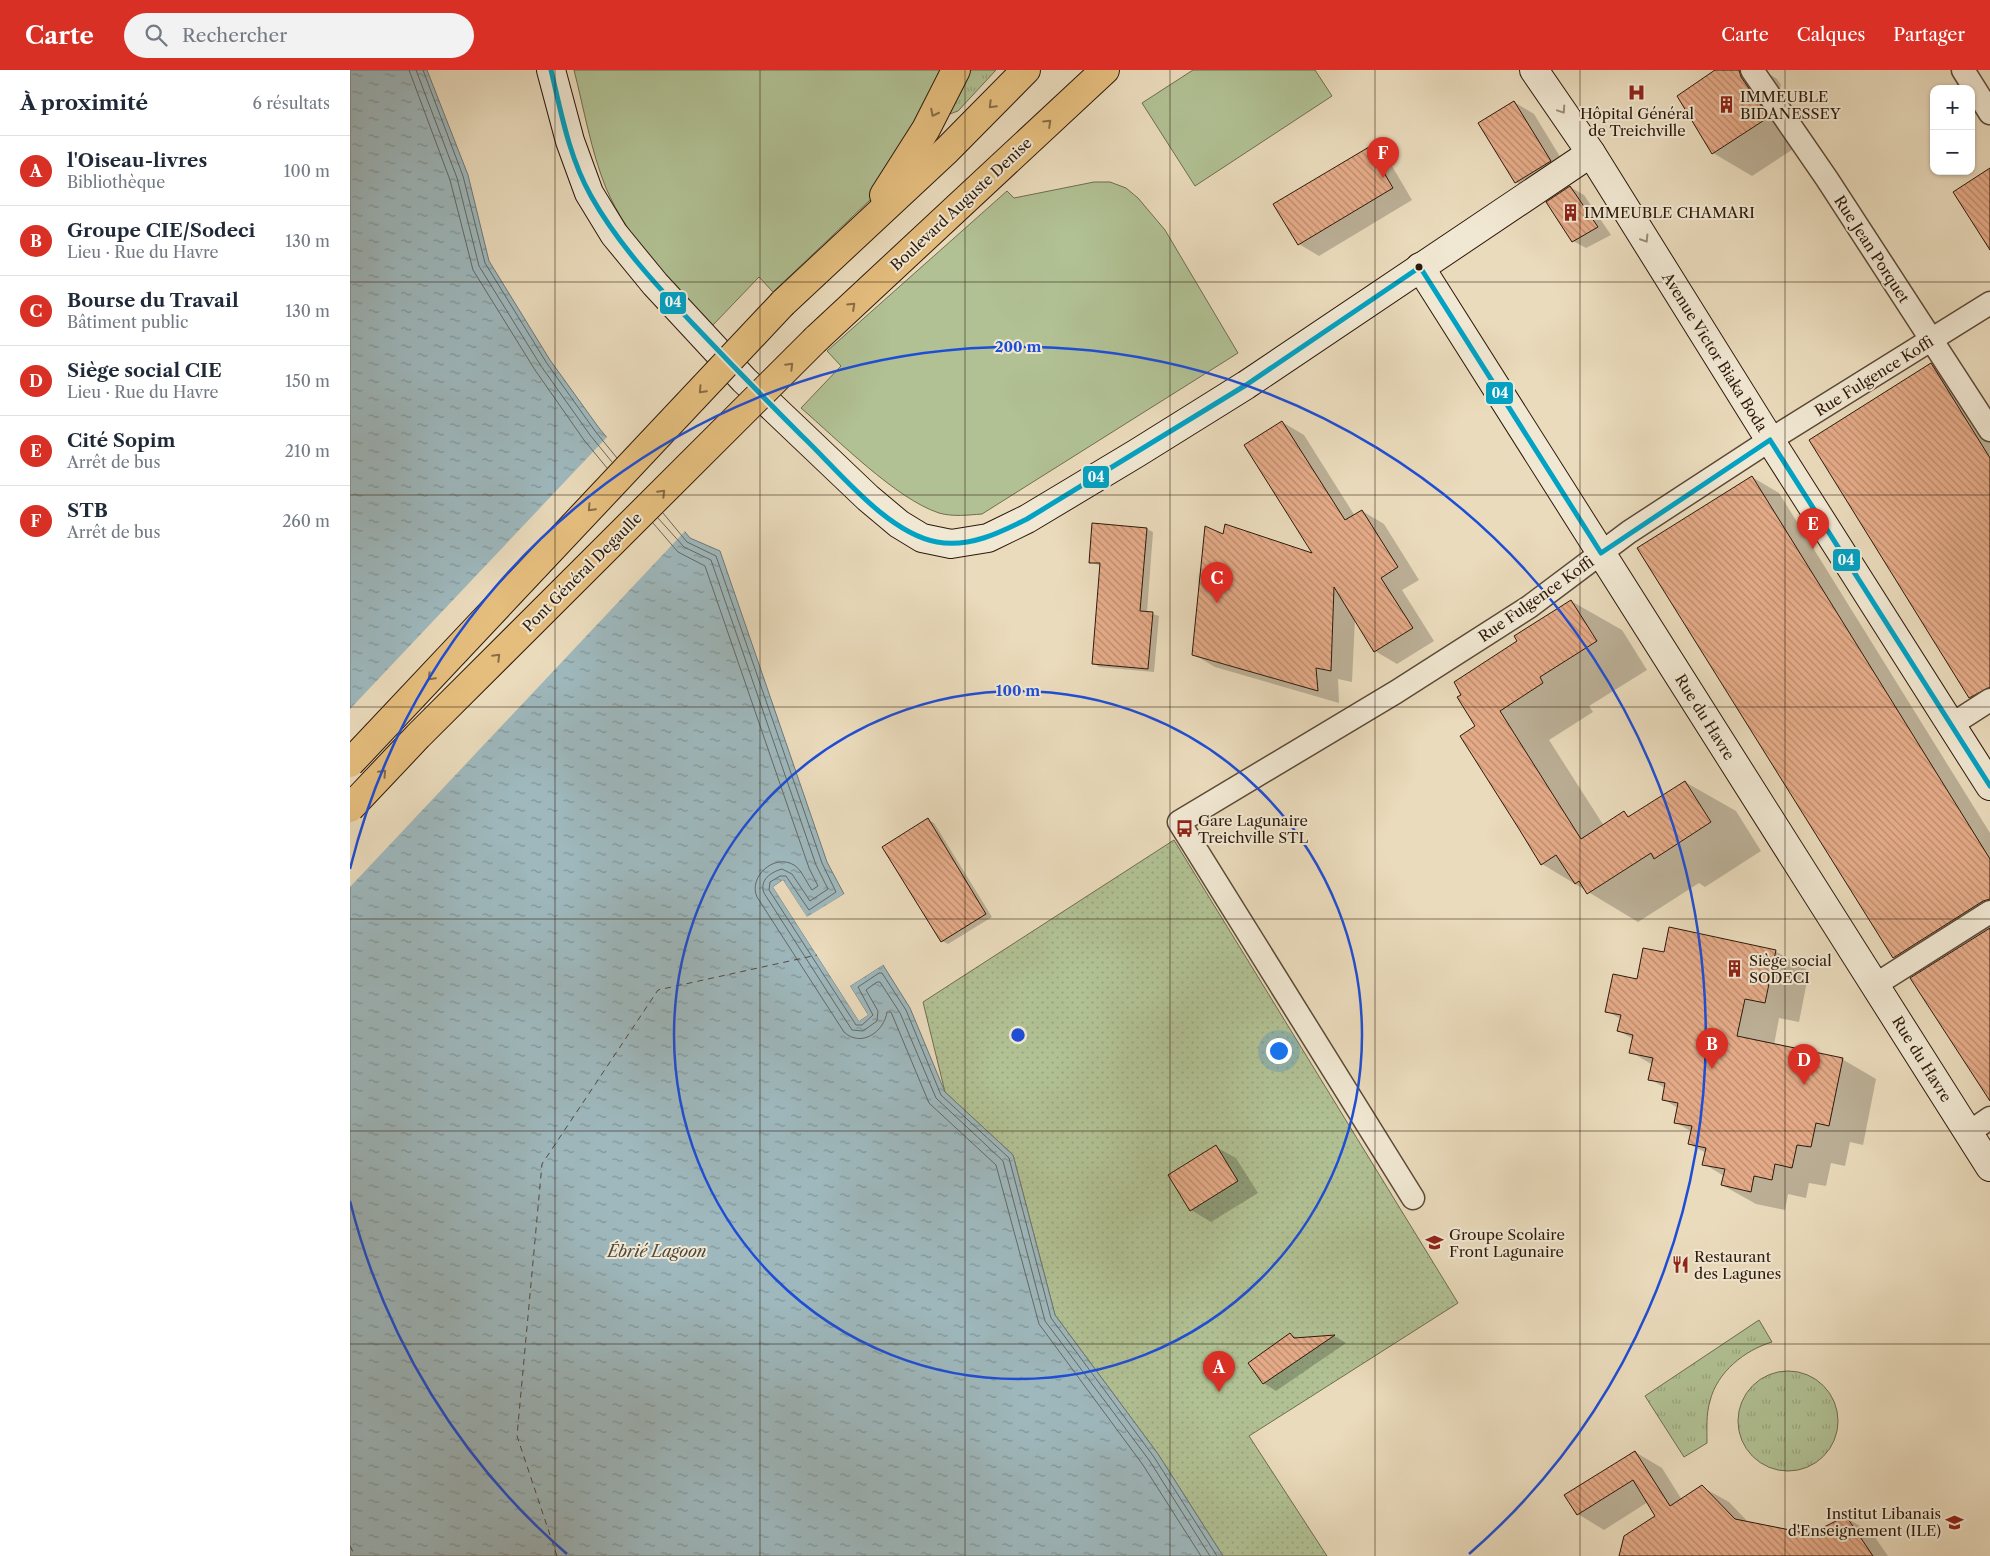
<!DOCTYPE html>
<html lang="fr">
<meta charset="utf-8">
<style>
:root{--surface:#fff;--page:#f2f2f3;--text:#1f2937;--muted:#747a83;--line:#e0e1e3;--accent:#d93025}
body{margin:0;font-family:"Libre Caslon Text",serif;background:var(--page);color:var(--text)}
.controls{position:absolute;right:15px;top:15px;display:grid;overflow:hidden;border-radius:10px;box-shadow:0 1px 4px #0004}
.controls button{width:45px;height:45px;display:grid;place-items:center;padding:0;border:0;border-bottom:1px solid var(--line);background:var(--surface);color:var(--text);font:25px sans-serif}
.you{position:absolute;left:928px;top:980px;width:18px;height:18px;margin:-12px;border:4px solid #fff;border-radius:50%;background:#1a73e8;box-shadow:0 0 0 8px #1a73e833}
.badge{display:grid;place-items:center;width:32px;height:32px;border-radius:50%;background:var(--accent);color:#fff;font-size:16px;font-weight:700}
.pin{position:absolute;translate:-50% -41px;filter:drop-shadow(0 1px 2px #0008)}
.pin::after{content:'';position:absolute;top:26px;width:18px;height:15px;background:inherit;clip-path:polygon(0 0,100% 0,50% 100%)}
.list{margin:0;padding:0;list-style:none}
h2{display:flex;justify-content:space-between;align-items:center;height:65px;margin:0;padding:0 20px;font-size:21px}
h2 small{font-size:16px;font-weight:400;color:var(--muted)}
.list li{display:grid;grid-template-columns:32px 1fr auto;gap:15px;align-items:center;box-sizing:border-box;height:70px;padding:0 20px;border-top:1px solid var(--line)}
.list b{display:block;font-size:19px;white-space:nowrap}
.list p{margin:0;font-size:16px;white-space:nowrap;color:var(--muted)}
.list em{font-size:16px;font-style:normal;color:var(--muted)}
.icon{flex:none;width:28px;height:28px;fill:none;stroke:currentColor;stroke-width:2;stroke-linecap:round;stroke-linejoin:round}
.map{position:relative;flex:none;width:1640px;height:1486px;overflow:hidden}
header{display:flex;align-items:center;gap:30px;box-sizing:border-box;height:70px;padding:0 25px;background:var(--accent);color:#fff}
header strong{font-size:24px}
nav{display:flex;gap:28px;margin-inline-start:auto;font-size:18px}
.search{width:350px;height:45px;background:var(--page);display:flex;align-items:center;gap:12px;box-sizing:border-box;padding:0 18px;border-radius:28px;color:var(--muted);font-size:19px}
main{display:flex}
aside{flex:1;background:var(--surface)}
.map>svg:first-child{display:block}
</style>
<header>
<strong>Carte</strong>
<div class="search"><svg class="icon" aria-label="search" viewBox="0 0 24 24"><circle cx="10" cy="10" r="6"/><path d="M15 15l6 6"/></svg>Rechercher</div>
<nav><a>Carte</a><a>Calques</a><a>Partager</a></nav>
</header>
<main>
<aside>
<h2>À proximité<small>6 résultats</small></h2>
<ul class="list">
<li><span class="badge">A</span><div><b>l'Oiseau-livres</b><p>Bibliothèque</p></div><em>100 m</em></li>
<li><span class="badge">B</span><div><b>Groupe CIE/Sodeci</b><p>Lieu · Rue du Havre</p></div><em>130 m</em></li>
<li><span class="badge">C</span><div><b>Bourse du Travail</b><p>Bâtiment public</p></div><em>130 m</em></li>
<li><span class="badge">D</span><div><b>Siège social CIE</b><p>Lieu · Rue du Havre</p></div><em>150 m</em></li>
<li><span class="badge">E</span><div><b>Cité Sopim</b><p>Arrêt de bus</p></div><em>210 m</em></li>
<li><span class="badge">F</span><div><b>STB</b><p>Arrêt de bus</p></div><em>260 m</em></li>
</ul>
</aside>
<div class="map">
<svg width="1640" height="1486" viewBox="0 0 1640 1486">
<defs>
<pattern id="grass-tufts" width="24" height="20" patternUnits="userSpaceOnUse" patternTransform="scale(1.25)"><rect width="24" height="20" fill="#b1c194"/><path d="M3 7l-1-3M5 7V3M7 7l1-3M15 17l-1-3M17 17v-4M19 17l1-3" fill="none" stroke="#99a57e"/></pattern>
<pattern id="garden-dots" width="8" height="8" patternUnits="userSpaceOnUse" patternTransform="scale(1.25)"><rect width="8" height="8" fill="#b1c194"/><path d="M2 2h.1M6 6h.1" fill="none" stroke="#99a57e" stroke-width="1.8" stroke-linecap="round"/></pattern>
<pattern id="water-ripples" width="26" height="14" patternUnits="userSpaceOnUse" patternTransform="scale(1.25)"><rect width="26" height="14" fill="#9eb8bd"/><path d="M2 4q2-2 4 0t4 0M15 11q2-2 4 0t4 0" fill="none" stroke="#819598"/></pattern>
<pattern id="building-back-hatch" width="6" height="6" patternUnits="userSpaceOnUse" patternTransform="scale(1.25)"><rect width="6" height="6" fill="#e5ab88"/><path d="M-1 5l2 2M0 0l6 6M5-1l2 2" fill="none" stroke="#ba8a6d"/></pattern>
</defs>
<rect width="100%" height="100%" fill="#eadbbc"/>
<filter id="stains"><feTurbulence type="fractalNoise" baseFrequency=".004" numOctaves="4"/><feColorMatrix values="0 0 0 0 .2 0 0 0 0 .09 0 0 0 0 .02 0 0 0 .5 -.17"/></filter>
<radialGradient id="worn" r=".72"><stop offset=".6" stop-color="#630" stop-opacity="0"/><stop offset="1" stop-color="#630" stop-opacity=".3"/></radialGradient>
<!-- grass -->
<g fill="url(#grass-tufts)" stroke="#6f6d50">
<path d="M596,0H646L608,41L569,55Z"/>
<path d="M1409,1250L1422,1272C1395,1280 1367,1302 1360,1331C1356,1344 1357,1359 1357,1373L1334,1387L1295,1326Z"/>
<circle cx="1438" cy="1351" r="50"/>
</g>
<!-- park -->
<g fill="#b1c194" stroke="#6f6d50">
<path d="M224,0H596L521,129L423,222L409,207L363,255C323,214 279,172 256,118C241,81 234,39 224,0Z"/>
<path d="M843,0H965L982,26L845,116L792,33Z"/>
<path d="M744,112H760L776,118L788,128L815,160L888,283L632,444C618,445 603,447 589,443C546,429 487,369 451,338L491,296L477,281L657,121L664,128Z"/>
</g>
<!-- garden -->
<path fill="url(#garden-dots)" stroke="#6f6d50" d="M824,770L1108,1233L899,1366L977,1486H873L808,1384L705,1245L663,1085L595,1022L573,932Z"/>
<!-- water -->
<path fill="url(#water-ripples)" stroke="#717876" d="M0,0H77L118,105L139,191L200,290L249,358L340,468L370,481L477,792L494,824L457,848L433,810L423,817L509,951L518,945L500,916L533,895L560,938L595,1022L663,1085L705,1245L808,1384L873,1486H0Z"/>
<!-- pier -->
<g fill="#eadbbc">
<path d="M258,366L336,460L0,817V639Z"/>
<path d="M433,810L457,847L494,824L495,826L457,850L432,813L426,818L509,948L515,944L498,915L531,893L533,895L500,916L518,945L509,951L423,817Z"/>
</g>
<!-- shadow -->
<g fill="#0003">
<path d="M1368,0H1413L1427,9L1431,15L1428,24L1457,70L1402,106L1363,83Z"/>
<path d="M1164,32L1184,44L1220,103L1186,124L1166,112Z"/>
<path d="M1019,79L1039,91L1062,130L969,186L949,174Z"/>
<path d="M1220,117L1234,125L1261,165L1236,178L1223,171Z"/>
<path d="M1581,294L1607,310L1640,362V638L1620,627Z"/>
<path d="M932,352L954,365L1005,446L1012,441L1034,454L1069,510L1052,520L1084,571L1047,594L1025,581L1005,548L1002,612L988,609L989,633L865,597L843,584L873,465L965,485Z"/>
<path d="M1402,407L1429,423L1640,763V834L1628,827L1627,829L1640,836V1029L1571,903L1544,887Z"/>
<path d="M797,459L803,462L797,542L809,546L804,602L749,597L743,593L751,496L740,492Z"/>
<path d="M1221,531L1272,560L1297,600L1239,636L1243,642L1199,670L1254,756L1274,743L1281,747L1335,712L1386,741L1411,781L1355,817L1349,813L1288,852L1192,794L1127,657L1168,572Z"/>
<path d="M578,750L584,753L642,847L598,874L592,871Z"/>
<path d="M1425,881L1459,901L1449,952L1429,948L1424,975L1492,989L1526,1009L1513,1075L1500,1072L1495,1096L1481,1093L1476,1116L1459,1113L1456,1128L1438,1124L1435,1140L1406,1134L1372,1115L1374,1106L1354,1094L1356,1083L1339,1074L1342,1062L1325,1052L1328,1038L1313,1029L1315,1018L1300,1009L1303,995L1281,982L1283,969L1269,961L1271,949L1257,941L1315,884Z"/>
<path d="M866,1077L886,1088L908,1123L861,1152L841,1140L819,1105Z"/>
<path d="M940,1264L949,1269L984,1266L996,1273L926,1321L913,1313Z"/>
<path d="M1285,1382L1312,1398L1332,1430L1352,1417L1379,1432L1399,1453L1460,1465L1496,1448L1522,1463L1538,1486H1270L1307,1446L1298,1432L1254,1460L1228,1444Z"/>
</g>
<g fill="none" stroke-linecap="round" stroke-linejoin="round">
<!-- shore -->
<g stroke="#666864" stroke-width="1">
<path d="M59,0L100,110L123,200L185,300L234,370L257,398"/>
<path d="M66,0L107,108L129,196L191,296L240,365L262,392"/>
<path d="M73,0L113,106L135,193L196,292L245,361L267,388"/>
<path d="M313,443L337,472L366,486L472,793L486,822L459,840L436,806H430L420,812L419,820L506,955H512L523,945L508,917L529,903H532L556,940L591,1025L659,1088L701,1248L804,1387L867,1486"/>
<path d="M308,448L334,477L361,490L466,795L478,819L460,831L442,804L432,799C421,802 409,810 414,823L502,960L513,961L527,951L528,941L516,920L527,912H530L550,943L586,1028L653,1091L695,1251L799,1390L860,1486"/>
<path d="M303,453L328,482L355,496L459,798L468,816L462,820C456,812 452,800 444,795C424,783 398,807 407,827L494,962C511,978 534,962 537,942H541L579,1033L646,1095L689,1254L793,1395L851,1486"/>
</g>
<!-- ferry -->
<g stroke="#4f4940" stroke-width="1" stroke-dasharray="6 5" stroke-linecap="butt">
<path d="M0,1476L5,1486"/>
<path d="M207,1486L167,1366L192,1094L308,920L467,885"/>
</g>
</g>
<!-- building -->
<g fill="url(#building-back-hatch)" stroke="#2d190b">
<path d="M1365,0H1389L1391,7L1419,47L1362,84L1327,26Z"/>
<path d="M1164,31L1201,91L1165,113L1128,53Z"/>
<path d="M1019,77L1043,118L948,175L923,134Z"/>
<path d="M1640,98V180L1603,122Z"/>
<path d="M1220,116L1248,157L1222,172L1196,132Z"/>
<path d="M1581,293L1640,388V617L1619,628L1459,370Z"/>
<path d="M932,351L995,450L1012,440L1048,497L1031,508L1063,558L1024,582L984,517L981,601L966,598L968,621L842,585L855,456L873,464L875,454L962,483L894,375Z"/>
<path d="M1402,406L1640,789V829L1633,831L1543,888L1287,478Z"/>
<path d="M742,453L797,458L790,541L803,542L798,599L742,594L750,493H739Z"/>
<path d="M1221,530L1247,571L1190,607L1193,613L1150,641L1231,769L1274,741L1278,747L1335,711L1361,752L1304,789L1301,783L1237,824L1229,811L1225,814L1206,785L1191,795L1169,759L1110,666L1125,656L1107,627L1111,625L1104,612L1167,571L1164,566Z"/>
<path d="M578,748L636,844L591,872L532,777Z"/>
<path d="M1319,857L1426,880L1415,933L1395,929L1387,966L1493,988L1479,1056L1466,1053L1461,1077L1447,1075L1442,1098L1425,1094L1422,1110L1404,1106L1401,1122L1371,1115L1375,1099L1352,1095L1356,1078L1338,1074L1342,1056L1324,1053L1328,1033L1312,1030L1315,1013L1298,1010L1303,988L1279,983L1283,965L1267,961L1271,945L1255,942L1263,904L1287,909L1293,878L1314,882Z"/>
<path d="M1640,858V1031L1560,908Z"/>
<path d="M866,1075L888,1111L840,1141L818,1105Z"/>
<path d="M940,1263L944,1268L985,1265L913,1314L898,1293Z"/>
<path d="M1285,1381L1320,1436L1352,1415L1385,1449L1460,1464L1496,1446L1523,1486H1269L1274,1466L1305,1446L1283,1410L1227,1445L1214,1425Z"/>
</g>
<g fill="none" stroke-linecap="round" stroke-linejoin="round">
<defs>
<g id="street">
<path d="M1402,0L1477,109L1640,360"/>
<path d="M1613,0L1640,43"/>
<path d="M1601,655L1640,630"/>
<path d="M1525,915L1640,842"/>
<path d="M1618,1063L1640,1048"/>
<path d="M1063,1128L829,752L1046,622L1179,537L1279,462L1420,370L1640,233"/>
</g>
<g id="secondary">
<path d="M201,0L220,71L239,123L264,164L305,214L394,310L518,428L549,454L572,468L601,474L638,468L677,449L787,383L896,315L1241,83"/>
<path d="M1184,0L1241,83L1420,370L1640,716"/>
<path d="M1070,197L1640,1097"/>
</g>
<g id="highway">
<path d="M534,125L576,59L606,0"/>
<path d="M433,233L597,80L676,0"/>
<path d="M466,269L755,0"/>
</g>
</defs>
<!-- street casing -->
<use href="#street" stroke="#5c4a37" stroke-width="25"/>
<!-- secondary casing -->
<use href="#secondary" stroke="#2d190b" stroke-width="30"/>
<!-- highway casing -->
<use href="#highway" stroke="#2d190b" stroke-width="30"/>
<!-- street -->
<use href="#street" stroke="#f1e8d3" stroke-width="22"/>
<!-- secondary -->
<use href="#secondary" stroke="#f1e8d3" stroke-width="28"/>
<!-- highway -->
<use href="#highway" stroke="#e5be7e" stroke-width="28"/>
<defs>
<g id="highway-bridge">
<path d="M0,693L433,233"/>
<path d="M0,738L68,666L466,269"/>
</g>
</defs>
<!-- highway-bridge casing -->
<use href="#highway-bridge" stroke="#2d190b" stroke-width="30" stroke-linecap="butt"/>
<!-- highway-bridge -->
<use href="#highway-bridge" stroke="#e5be7e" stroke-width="28"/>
<defs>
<path id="bus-1" d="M201,0C211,42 219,87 241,126C268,174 306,215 344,255C380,293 416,330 452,366C488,400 537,463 587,472C619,478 649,463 677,449L896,315L1070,197L1251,483L1420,370L1640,716"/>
</defs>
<!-- bus-1 casing -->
<use href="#bus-1" stroke="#f1e8d3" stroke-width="9"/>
<!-- bus-1 -->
<use href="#bus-1" stroke="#02a2c4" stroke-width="5"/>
</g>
<!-- one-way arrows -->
<defs><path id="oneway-chevron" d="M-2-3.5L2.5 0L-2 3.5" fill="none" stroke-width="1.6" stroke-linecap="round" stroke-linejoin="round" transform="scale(1.25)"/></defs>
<g stroke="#896c44">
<use href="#oneway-chevron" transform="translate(642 35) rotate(135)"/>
<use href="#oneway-chevron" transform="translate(584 43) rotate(117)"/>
<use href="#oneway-chevron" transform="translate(698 53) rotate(-43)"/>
<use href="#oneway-chevron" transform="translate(502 236) rotate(-43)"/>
<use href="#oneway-chevron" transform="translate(440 296) rotate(-45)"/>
<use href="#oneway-chevron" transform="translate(352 320) rotate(133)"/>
<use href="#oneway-chevron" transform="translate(312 423) rotate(-45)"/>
<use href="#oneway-chevron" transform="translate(241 438) rotate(133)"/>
<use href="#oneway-chevron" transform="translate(147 587) rotate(-45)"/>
<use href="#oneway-chevron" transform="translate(81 607) rotate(133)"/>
<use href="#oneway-chevron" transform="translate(33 703) rotate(-47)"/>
</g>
<g stroke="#998b79">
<use href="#oneway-chevron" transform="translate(1212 40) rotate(56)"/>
<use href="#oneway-chevron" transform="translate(1295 169) rotate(58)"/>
</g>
<!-- grid -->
<path fill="none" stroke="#2d190b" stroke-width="1" stroke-opacity="0.55" d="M205,0V1486M410,0V1486M615,0V1486M820,0V1486M1025,0V1486M1230,0V1486M1435,0V1486M0,212H1640M0,425H1640M0,637H1640M0,849H1640M0,1061H1640M0,1274H1640"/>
<!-- distance rings -->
<g fill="none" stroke="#1d4ed8" stroke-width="2.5">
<circle cx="668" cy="965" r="344"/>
<path d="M217 1484A688 688 0 0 1 0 1131M0 799A688 688 0 1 1 1119 1484"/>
</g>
<!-- icons -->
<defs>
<symbol id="hospital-bare" viewBox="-9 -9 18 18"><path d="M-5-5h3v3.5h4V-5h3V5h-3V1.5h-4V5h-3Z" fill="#8f2418" stroke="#f1e8d3" stroke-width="2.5" paint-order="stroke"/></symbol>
<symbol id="building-bare" viewBox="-9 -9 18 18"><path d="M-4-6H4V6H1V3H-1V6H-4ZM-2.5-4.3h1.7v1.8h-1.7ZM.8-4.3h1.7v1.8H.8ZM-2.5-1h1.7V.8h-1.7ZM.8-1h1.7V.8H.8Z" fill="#8f2418" stroke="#f1e8d3" stroke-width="2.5" paint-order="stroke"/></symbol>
<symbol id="bus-bare" viewBox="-9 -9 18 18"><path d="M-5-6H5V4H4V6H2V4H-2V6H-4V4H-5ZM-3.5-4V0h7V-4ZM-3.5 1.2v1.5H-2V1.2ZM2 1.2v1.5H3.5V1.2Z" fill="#8f2418" stroke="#f1e8d3" stroke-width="2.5" paint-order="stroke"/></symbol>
<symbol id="school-bare" viewBox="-9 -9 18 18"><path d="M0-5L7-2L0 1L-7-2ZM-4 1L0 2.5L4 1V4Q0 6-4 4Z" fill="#8f2418" stroke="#f1e8d3" stroke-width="2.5" paint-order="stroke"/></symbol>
<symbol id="restaurant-bare" viewBox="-9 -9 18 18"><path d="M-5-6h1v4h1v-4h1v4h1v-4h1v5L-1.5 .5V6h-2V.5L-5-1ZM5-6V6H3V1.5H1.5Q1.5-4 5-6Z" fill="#8f2418" stroke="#f1e8d3" stroke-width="2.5" paint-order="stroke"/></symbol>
</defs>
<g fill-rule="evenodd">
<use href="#hospital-bare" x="1274" y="10" width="25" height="25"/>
<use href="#building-bare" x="1364" y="22" width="25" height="25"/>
<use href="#building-bare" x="1208" y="130" width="25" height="25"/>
<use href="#bus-bare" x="822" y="746" width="25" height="25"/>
<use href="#building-bare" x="1372" y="886" width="25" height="25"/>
<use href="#school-bare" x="1072" y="1160" width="25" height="25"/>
<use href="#restaurant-bare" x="1318" y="1182" width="25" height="25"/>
<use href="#school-bare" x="1592" y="1440" width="25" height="25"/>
</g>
<!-- markers -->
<circle fill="#2d190b" stroke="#f1e8d3" stroke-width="2" cx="1069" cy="197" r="4.5"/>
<g text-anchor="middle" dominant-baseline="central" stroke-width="4" stroke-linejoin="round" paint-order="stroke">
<!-- poi labels -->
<g font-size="15" fill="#2d190b" stroke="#f1e8d3" text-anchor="start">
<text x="1390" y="26">IMMEUBLE<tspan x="1390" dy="17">BIDANESSEY</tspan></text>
<text x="1287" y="43" text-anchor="middle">Hôpital Général<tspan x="1287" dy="17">de Treichville</tspan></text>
<text x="1234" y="142">IMMEUBLE CHAMARI</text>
<text x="848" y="750">Gare Lagunaire<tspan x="848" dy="17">Treichville STL</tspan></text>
<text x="1399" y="890">Siège social<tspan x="1399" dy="17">SODECI</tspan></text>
<text x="1099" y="1164">Groupe Scolaire<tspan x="1099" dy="17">Front Lagunaire</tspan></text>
<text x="1344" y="1186">Restaurant<tspan x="1344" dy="17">des Lagunes</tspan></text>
<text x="1591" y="1443" text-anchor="end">Institut Libanais<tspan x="1591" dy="17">d'Enseignement (ILE)</tspan></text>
</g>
<!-- street labels -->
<g font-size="15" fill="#2d190b" stroke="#f1e8d3">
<text transform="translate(611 134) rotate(-43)">Boulevard Auguste Denise</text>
<text transform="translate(1522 179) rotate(57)">Rue Jean Porquet</text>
<text transform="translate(1365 282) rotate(58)">Avenue Victor Biaka Boda</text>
<text transform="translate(1524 306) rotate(-32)">Rue Fulgence Koffi</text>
<text transform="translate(232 502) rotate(-45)">Pont Général Degaulle</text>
<text transform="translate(1186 529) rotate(-35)">Rue Fulgence Koffi</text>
<text transform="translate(1355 647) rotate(58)">Rue du Havre</text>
<text transform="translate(1572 989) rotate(58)">Rue du Havre</text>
</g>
<!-- water labels -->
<g font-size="16" font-style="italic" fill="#4f4940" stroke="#f1e8d3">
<text x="307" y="1181">Ébrié Lagoon</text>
</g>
</g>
<circle cx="668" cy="965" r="8" fill="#1d4ed8" stroke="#f1e8d3" stroke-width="2.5"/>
<g font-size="15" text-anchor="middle" font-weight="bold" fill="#1d4ed8" stroke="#f1e8d3" stroke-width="4" stroke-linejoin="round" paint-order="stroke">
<text x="668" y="282">200 m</text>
<text x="668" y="626">100 m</text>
</g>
<g stroke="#f1e8d3" stroke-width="2">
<rect x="309" y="221" width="28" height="24" rx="5" fill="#02a2c4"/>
<rect x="1135" y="311" width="29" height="24" rx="5" fill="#02a2c4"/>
<rect x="732" y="395" width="28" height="24" rx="5" fill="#02a2c4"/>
<rect x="1482" y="478" width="29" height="24" rx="5" fill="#02a2c4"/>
</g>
<g font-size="14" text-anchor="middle" font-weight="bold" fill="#fff">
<text x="323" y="237">04</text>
<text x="1150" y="328">04</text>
<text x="746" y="412">04</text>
<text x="1496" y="495">04</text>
</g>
<rect width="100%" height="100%" filter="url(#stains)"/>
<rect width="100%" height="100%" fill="url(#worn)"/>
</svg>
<div class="controls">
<button>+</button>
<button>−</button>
</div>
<div class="you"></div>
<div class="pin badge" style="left:869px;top:1322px">A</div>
<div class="pin badge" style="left:1362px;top:999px">B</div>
<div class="pin badge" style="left:867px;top:533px">C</div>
<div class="pin badge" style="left:1454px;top:1015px">D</div>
<div class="pin badge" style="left:1463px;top:479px">E</div>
<div class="pin badge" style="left:1033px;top:108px">F</div>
</div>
</main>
